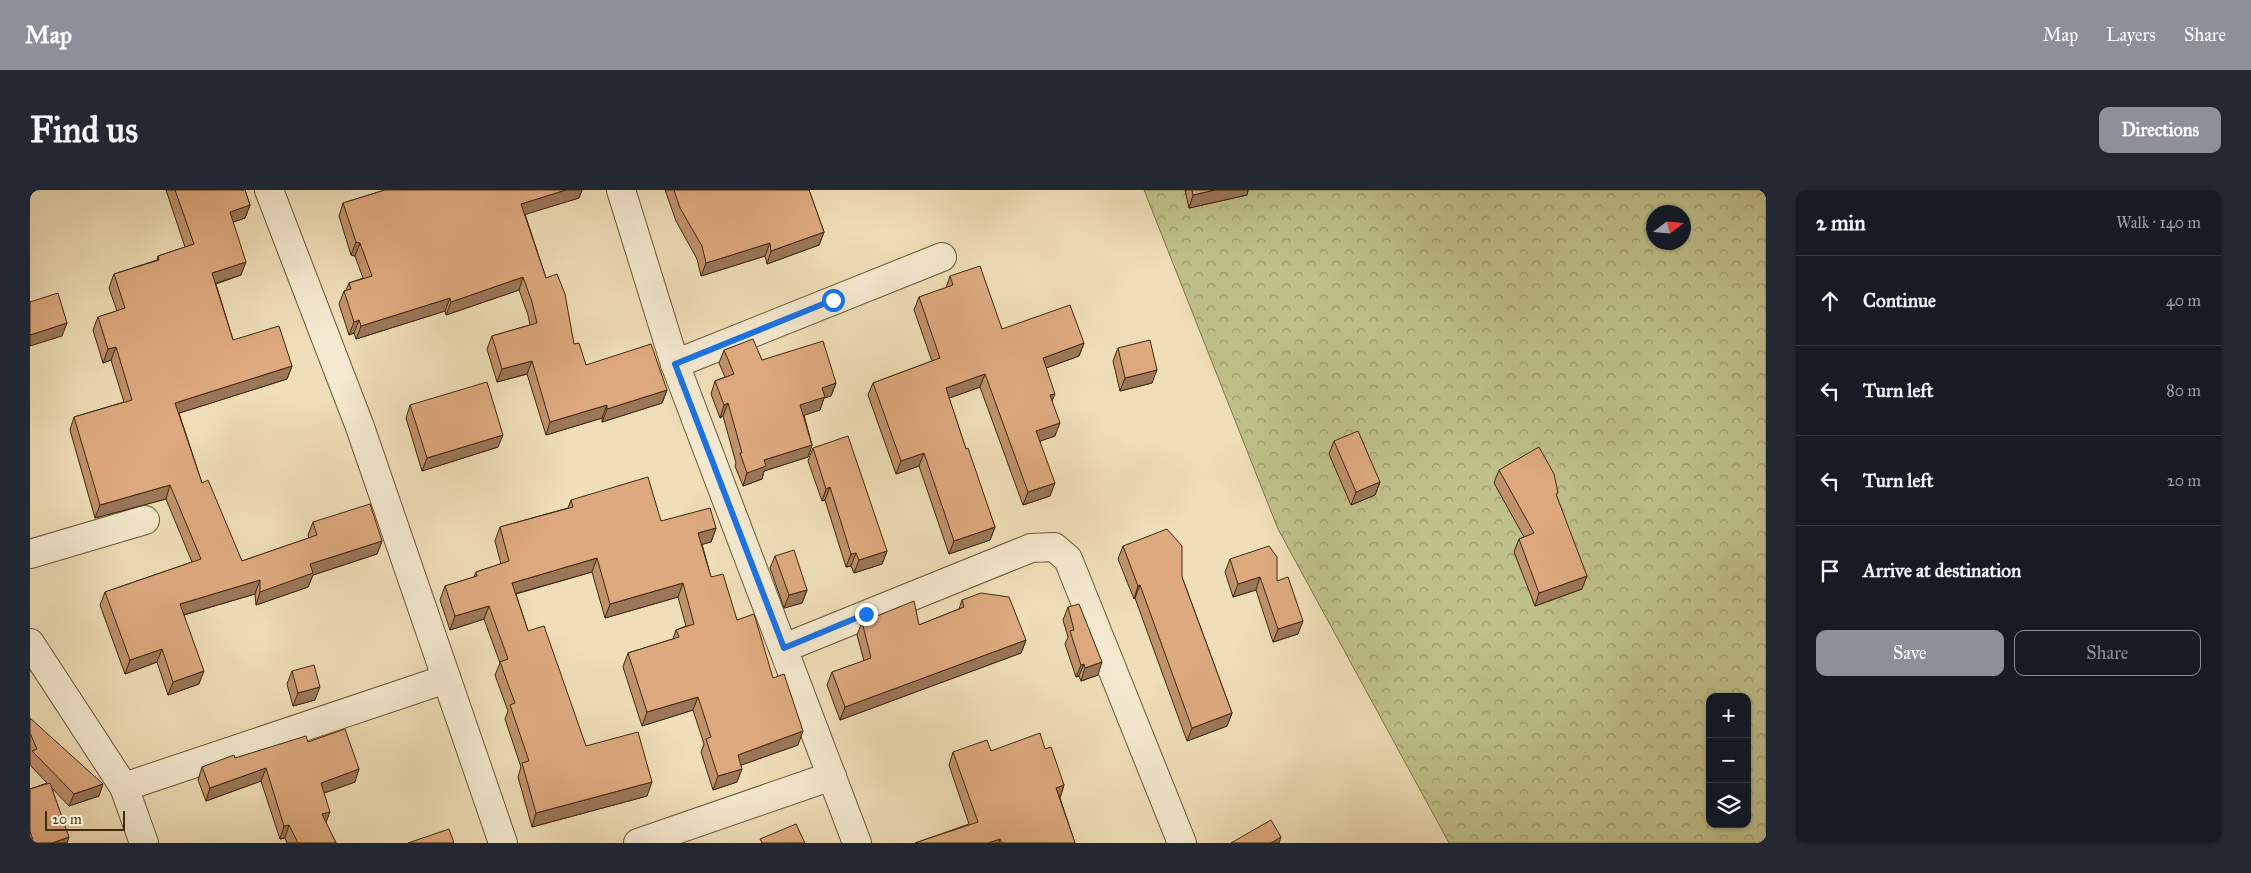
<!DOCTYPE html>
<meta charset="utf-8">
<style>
:root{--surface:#171b24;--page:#242831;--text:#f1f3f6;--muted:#9ea1a6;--line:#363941;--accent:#8c9099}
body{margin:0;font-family:"IM FELL Great Primer",serif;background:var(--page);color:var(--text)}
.controls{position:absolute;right:15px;bottom:15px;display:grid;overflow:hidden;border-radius:10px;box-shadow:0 1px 4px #0004}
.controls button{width:45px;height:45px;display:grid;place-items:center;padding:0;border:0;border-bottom:1px solid var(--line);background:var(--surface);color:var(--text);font:25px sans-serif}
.compass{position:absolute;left:1616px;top:15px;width:45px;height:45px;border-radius:50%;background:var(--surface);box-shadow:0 1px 4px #0004;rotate:74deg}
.scale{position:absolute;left:15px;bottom:12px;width:80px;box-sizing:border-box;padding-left:5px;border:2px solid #412a05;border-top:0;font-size:14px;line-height:18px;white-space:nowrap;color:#412a05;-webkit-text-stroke:4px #f5ead1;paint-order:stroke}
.stop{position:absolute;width:15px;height:15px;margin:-11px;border:4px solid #1a73e8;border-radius:50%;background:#fff}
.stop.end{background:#1a73e8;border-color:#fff;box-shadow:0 1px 5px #0008}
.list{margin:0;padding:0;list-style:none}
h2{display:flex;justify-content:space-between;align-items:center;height:65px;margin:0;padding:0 20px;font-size:21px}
h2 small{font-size:16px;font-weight:400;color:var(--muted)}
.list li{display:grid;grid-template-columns:32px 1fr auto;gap:15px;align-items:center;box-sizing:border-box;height:90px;padding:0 20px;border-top:1px solid var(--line)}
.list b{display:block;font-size:19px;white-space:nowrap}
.list em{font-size:16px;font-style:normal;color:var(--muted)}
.actions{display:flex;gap:10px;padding:15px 20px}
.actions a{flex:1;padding:11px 0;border:1px solid var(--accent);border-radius:10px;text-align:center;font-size:18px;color:var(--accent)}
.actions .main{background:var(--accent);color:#fff}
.icon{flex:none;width:28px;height:28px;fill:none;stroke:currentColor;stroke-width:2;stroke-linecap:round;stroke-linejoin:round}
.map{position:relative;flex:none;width:1736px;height:653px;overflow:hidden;border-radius:10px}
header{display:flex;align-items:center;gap:30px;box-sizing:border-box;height:70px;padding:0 25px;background:var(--accent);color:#fff}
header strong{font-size:24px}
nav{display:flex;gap:28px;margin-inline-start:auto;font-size:18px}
.intro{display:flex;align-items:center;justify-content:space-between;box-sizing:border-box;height:120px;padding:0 30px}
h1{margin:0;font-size:35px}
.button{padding:12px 22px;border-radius:10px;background:var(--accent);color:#fff;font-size:18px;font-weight:700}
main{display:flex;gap:30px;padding:0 30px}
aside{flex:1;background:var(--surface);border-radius:10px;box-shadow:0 1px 4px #0004}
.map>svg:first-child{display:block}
</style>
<header>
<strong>Map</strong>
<nav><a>Map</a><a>Layers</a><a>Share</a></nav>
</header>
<div class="intro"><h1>Find us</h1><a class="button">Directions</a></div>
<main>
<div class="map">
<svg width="1736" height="653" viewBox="0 0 1736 653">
<defs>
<pattern id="forest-crowns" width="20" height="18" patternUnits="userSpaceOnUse" patternTransform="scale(1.25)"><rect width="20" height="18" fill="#bfc08a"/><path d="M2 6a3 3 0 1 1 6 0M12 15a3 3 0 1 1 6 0" fill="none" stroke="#9d9c6f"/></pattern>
</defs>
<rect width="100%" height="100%" fill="#efdeb8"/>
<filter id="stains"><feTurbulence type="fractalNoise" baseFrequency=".004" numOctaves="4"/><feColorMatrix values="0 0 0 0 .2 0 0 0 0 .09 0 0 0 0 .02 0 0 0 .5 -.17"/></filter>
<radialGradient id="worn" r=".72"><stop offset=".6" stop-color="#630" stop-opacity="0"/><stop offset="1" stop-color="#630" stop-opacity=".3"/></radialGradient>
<!-- forest -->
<path fill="url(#forest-crowns)" stroke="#807548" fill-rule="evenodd" d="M1114,0H1736V653H1419L1248,339ZM1624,22H1654V52H1624ZM1680,507H1717V634H1680Z"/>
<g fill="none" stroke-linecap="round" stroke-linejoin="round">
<defs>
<g id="minor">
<path d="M239,0L330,237L473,653"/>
<path d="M591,0L645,174L827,653"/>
<path d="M645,174L912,67"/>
<path d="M0,364L115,330"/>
<path d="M0,453L94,597L114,653"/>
<path d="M754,458L1001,358L1024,357L1038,369L1152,653"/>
<path d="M94,597L416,489"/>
<path d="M608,653L802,586"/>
</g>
</defs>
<!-- minor casing -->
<use href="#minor" stroke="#6c5732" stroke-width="30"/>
<!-- minor -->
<use href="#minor" stroke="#f5ead1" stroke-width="28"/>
</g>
<!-- wall -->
<g fill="#bf916d" stroke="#412a05">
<path d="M136,0H215L220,15L215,28L203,32L211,85L186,94L203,150L262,176L257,189L149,223L172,293L212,371L279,348L278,345L283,332L352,351L347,364L283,385L278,397L226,415L225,404L154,425L169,494L138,505L127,472L95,484L70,415L75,402L162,372L136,309L65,328L40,240L44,227L94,212L81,170L73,173L63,140L68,127L87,121L79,98L84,84L127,70L128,66L155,57Z"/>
<path d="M355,0H552L549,8L495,24L516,88L544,154L556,175L637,200L632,213L572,232V228L516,245L497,184L467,192L457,159L462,146L500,135L498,125L489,100L416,125L415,121L326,149L324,143L319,145L309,114L314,101L316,100L319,93L333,88L325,66L321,65L309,26L313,13Z"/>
<path d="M635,0H779L794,42L789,55L737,74L735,66L671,86L667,69L646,31Z"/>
<path d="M1155,0H1218L1217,5L1159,18Z"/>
<path d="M920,86L972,139L1054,153L1049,166L1016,178L1022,211L1025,246L1010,251L1020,306L993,315L950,197L919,208L936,259L965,337L960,350L919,364L889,276L866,284L838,205L843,193L902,171L884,120L889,107L916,98Z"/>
<path d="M1088,158L1122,193L1090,201L1083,171Z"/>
<path d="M694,160L732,170L806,193L801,206L794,208L790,220L774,225L782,255L778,267L734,281L732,289L713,296L705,276L706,273L693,226L690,228L681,204L685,191L695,187L689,173Z"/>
<path d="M380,215L468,257L392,281L376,228Z"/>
<path d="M1304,251L1350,292L1345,305L1321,315L1299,264Z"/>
<path d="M783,258L857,361L852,374L824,383L821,376L816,377L795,310L792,311L778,271Z"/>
<path d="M1469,280L1527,307L1552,399L1505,416L1484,362L1489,349L1494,347L1464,293Z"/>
<path d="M541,310L631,331L686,338L681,352L672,354L681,387L743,488L768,555L711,575L707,592L683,600L671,562L674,554L663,520L612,536L593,477L598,463L643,449L646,440L656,436L648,407L575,428L562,382L486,404L498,441L556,556L617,606L502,637L488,587L491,577L475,529L478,521L465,485L470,473L454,429L420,440L410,410L415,396L444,387L446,382L471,374L465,351L470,337L538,318Z"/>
<path d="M1093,356L1152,387L1202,523L1197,536L1157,551L1105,408L1104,409L1088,369Z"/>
<path d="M745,366L777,400L772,413L754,418L740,378Z"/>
<path d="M1200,369L1247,391L1268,444L1243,452L1226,400L1203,407L1195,382Z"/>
<path d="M932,410L996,450L991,463L810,530L797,495L802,482L834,471L827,445L832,432L889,435L929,419Z"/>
<path d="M1038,417L1068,485L1051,491L1049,486L1046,487L1035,454L1038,447L1033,430Z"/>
<path d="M262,481L285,510L263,516L257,494Z"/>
<path d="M0,528L69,606L39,616L22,598L37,653H0V599L17,593L0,575Z"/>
<path d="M278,552L325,592L294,603L296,633L306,653H257L255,648L250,649L231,591L176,611L168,590L172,577L205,568Z"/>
<path d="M1015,559L1034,595L1030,608L1045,653H885L939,634L919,575L923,562Z"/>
</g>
<!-- shaded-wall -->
<g fill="#9b7659" stroke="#412a05">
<path d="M536,0H552L549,8L487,27L491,14Z"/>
<path d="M1185,0H1218L1217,5L1159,18L1163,5Z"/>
<path d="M220,15L215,28L195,35L200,22Z"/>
<path d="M794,42L789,55L737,74L741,61Z"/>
<path d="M326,52L330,53L325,66L321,65Z"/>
<path d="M740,53L735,66L671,86L676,73Z"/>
<path d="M216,72L211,85L177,96L182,83Z"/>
<path d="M493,87L489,100L416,125L421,112Z"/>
<path d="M420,108L415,121L326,149L331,136Z"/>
<path d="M329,130L324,143L319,145L324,132Z"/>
<path d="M37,133L32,146L0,156V145Z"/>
<path d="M1054,153L1049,166L1008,181L1013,168Z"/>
<path d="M86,157L81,170L73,173L78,159Z"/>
<path d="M502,171L497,184L467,192L472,179Z"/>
<path d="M262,176L257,189L140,226L145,213Z"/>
<path d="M1127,180L1122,193L1090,201L1095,188Z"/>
<path d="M955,184L950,197L911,211L916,198Z"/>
<path d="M806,193L801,206L794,208L790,220L766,228L770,215L792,198Z"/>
<path d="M637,200L632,213L572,232L577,219Z"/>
<path d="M1025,204L1020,216V205Z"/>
<path d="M698,213L693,226L690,228L694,215Z"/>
<path d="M577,215L572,228L516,245L520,232Z"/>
<path d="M1030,233L1025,246L1002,254L1006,241Z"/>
<path d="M473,245L468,257L392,281L397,268Z"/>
<path d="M782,255L778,267L734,281L732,289L713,296L717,283L734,270Z"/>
<path d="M894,263L889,276L866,284L871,271Z"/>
<path d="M1350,292L1345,305L1321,315L1326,302Z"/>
<path d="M1025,293L1020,306L993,315L998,302Z"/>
<path d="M140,295L136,309L65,328L70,315Z"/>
<path d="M800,297L795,310L792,311L796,299Z"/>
<path d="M965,337L960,350L919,364L924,351Z"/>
<path d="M686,338L681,352L663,357L668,343Z"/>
<path d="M352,351L347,364L283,385L278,397L226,415L230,402L280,374Z"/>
<path d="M857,361L852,374L824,383L829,370Z"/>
<path d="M826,363L821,376L816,377L821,364Z"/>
<path d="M567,368L562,382L477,406L482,393Z"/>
<path d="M1557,386L1552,399L1505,416L1509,403Z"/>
<path d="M1230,387L1226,400L1203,407L1208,394Z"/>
<path d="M230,390L225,404L146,427L150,414Z"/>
<path d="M653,393L648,407L575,428L580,414Z"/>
<path d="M1110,395L1105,408L1104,409L1108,396Z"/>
<path d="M777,400L772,413L754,418L759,405Z"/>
<path d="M459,416L454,429L420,440L425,426Z"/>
<path d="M1273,431L1268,444L1243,452L1248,439Z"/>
<path d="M996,450L991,463L810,530L815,517Z"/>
<path d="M132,459L127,472L95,484L100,470Z"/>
<path d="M1072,472L1068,485L1051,491L1055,478Z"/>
<path d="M1054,474L1049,486L1046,487L1051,475Z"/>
<path d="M174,481L169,494L138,505L143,492Z"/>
<path d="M290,497L285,510L263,516L268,503Z"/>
<path d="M668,507L663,520L612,536L617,522Z"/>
<path d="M1202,523L1197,536L1157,551L1162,538Z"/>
<path d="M773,541L768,555L703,578L708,565Z"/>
<path d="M236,578L231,591L176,611L180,598Z"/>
<path d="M329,579L325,592L286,606L291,593Z"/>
<path d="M712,579L707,592L683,600L688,586Z"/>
<path d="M622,592L617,606L502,637L506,623Z"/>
<path d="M73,594L69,606L39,616L44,604Z"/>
<path d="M1034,595L1030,608L1026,598Z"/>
<path d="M300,622L295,635L292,624Z"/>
<path d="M259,635L255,648L250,649L254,636Z"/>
<path d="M39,647L37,653H22Z"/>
<path d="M1251,647L1249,653H1241Z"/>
<path d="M970,649L969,653H958Z"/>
</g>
<!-- building -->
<g fill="#dea97f" stroke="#412a05">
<path d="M145,0H215L220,15L200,22L216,72L182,83L203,150L249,136L262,176L145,213L172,293L178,290L212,371L287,345L283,332L340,314L352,351L280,374L283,383L230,402V390L150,414L174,481L143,492L132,459L100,470L75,402L171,369L140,295L70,315L44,227L102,210L86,157L78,159L68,127L95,118L84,84L129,70L128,66L164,54Z"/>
<path d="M355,0H536L491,14L516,88L527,84L535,104L544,154L549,153L556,175L621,154L637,200L577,219V215L520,232L502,171L472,179L462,146L507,133L502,112L493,87L421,112L420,108L331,136L329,130L324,132L314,101L321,99L319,93L342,86L330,53L326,52L313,13Z"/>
<path d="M644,0H779L794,42L741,61L740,53L676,73L672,56L650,18Z"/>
<path d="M1162,0H1185L1163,5Z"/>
<path d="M950,76L972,139L1040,115L1054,153L1013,168L1025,204L1020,205L1030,233L1006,241L1025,293L998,302L955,184L916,198L936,259L938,258L965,337L924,351L894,263L871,271L843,193L910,168L889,107L923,95L920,86Z"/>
<path d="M28,103L37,133L0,145V112Z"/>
<path d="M723,149L732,170L793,151L806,193L792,198L795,207L770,215L782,255L734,270L736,276L717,283L710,263H712L698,213L694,215L685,191L704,184L694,160Z"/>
<path d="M1120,150L1127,180L1095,188L1088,158Z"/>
<path d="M457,192L473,245L397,268L380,215Z"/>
<path d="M1328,241L1350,292L1326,302L1304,251Z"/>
<path d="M818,246L857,361L829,370L826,363L821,364L800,297L796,299L783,258Z"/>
<path d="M1509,257L1524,284L1528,303L1526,304L1557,386L1509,403L1489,349L1504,343L1469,280Z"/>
<path d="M618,287L631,331L680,318L686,338L668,343L681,387L693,384L707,430L724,424L743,488L754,484L773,541L708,565L712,579L688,586L676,549L681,547L668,507L617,522L598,463L649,447L646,440L664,434L653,393L580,414L567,368L482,393L498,441L514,436L556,556L608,542L622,592L506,623L492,573L499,571L480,515L485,513L470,472L478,469L459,416L425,426L415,396L447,386L446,382L479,371L470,337L543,317L541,310Z"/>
<path d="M1137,339L1152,356V387L1202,523L1162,538L1110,395L1108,396L1093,356Z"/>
<path d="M1239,356L1247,367V391L1258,387L1273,431L1248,439L1230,387L1208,394L1200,369Z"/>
<path d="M764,360L777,400L759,405L745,366Z"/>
<path d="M951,403L979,407L996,450L815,517L802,482L841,468L832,432L884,411L889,435L934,417L932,410Z"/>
<path d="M1049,414L1072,472L1055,478L1054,474L1051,475L1040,441L1044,440L1038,417Z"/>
<path d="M284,475L290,497L268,503L262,481Z"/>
<path d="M0,528L73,594L44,604L2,561L7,559L0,543Z"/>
<path d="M315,539L329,579L291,593L300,622L292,624L306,653H268L259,635L254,636L236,578L180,598L172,577L204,565L205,568L276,546L278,552Z"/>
<path d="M1010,543L1015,559L1021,557L1034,595L1026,598L1045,653H972L970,649L958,653H885L948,632L923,562L957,550L961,561Z"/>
<path d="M20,593L39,647L22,653H4L0,641V599Z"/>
<path d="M1241,630L1251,647L1241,653H1201Z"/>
<path d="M766,634L775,653H732L730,649Z"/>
<path d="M419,639L424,653H378Z"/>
</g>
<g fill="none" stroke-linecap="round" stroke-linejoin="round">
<!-- route -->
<path stroke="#1a73e8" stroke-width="6" d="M803,110L645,174L754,458L836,424"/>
</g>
<rect width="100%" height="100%" filter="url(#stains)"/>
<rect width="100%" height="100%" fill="url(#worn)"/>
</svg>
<div class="controls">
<button>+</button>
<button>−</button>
<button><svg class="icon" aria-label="layers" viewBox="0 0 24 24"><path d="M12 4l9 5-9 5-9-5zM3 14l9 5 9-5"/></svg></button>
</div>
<svg class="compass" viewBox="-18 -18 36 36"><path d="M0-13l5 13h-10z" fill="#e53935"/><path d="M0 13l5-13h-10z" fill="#9ea1a6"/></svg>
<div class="scale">20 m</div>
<div class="stop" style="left:803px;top:110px"></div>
<div class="stop end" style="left:836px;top:424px"></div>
</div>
<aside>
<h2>2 min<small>Walk · 140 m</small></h2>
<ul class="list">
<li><svg class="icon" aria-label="ahead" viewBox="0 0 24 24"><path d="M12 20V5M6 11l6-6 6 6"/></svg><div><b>Continue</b></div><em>40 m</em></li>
<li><svg class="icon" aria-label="left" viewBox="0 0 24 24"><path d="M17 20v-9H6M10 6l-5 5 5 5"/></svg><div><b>Turn left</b></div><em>80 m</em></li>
<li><svg class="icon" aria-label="left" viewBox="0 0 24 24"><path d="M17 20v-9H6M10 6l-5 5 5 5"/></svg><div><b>Turn left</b></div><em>20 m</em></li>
<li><svg class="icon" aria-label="arrive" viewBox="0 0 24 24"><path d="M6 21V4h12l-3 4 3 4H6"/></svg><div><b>Arrive at destination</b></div></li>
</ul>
<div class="actions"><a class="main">Save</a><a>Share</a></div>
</aside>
</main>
